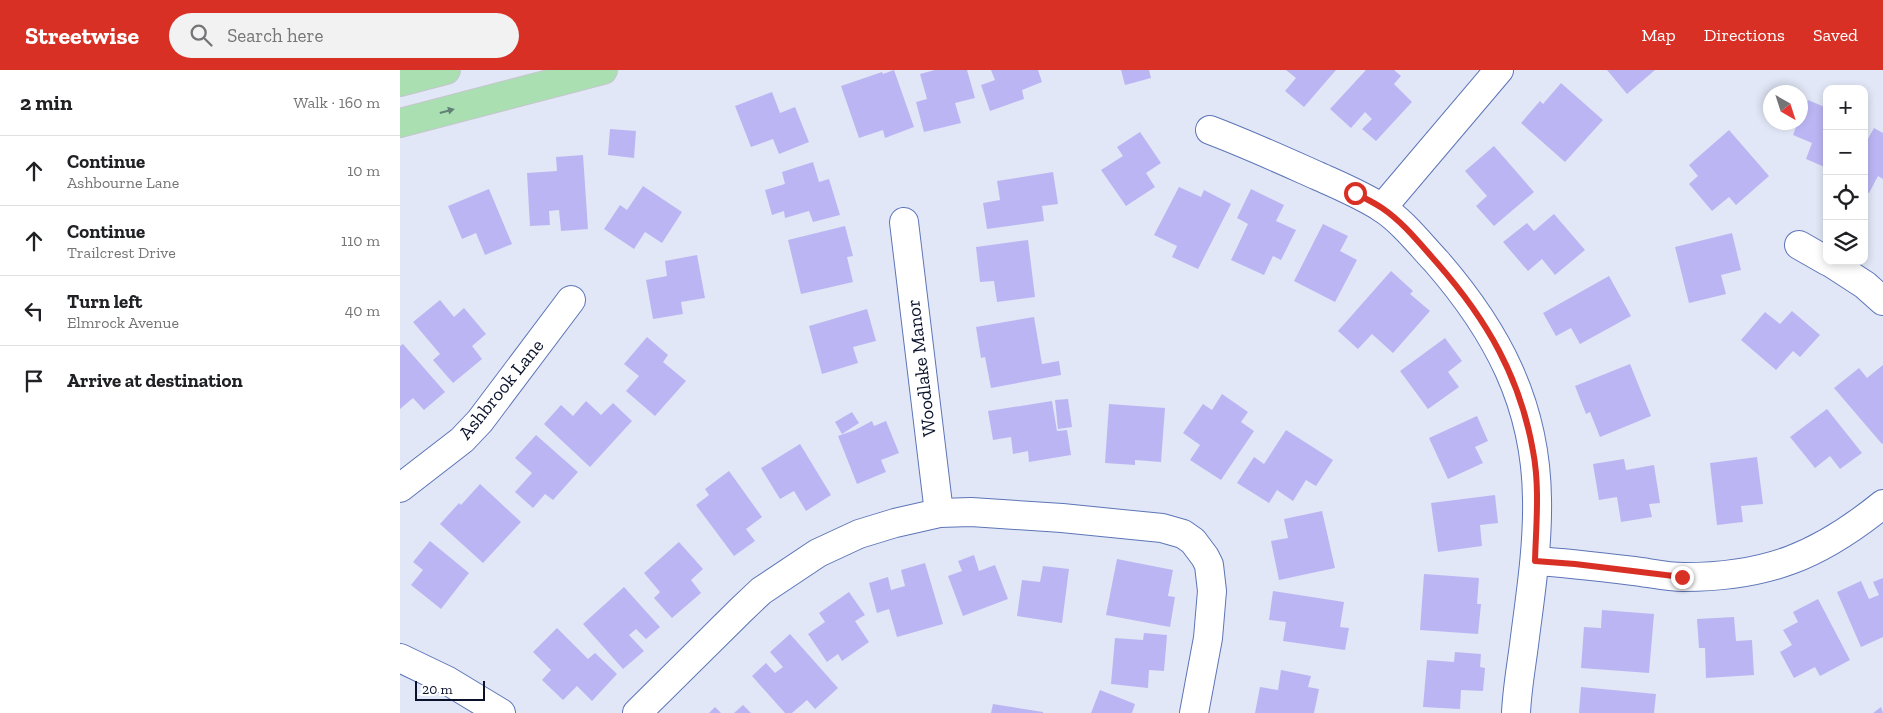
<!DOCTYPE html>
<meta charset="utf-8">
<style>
:root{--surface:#fff;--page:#f2f2f2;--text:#202124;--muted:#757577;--line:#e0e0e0;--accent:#d93025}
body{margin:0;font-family:"Zilla Slab",serif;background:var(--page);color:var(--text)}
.controls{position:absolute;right:15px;top:15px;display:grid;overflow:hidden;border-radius:10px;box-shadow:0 2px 8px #0003}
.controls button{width:45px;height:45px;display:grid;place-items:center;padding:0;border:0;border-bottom:1px solid var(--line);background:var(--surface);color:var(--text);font:25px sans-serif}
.compass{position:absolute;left:1363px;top:15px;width:45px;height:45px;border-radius:50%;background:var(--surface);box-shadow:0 2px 8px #0003;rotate:141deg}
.scale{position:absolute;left:15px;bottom:12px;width:70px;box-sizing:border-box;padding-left:5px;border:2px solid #09112b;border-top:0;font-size:14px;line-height:18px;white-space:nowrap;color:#09112b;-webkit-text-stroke:4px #fff;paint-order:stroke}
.stop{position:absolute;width:15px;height:15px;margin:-11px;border:4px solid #d93025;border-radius:50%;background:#fff}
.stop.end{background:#d93025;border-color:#fff;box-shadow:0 1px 5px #0008}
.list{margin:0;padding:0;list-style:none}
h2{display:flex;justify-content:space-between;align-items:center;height:65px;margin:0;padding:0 20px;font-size:21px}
h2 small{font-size:16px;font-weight:400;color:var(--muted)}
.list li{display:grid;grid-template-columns:32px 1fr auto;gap:15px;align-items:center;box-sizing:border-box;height:70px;padding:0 20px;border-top:1px solid var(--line)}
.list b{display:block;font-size:19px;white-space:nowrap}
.list p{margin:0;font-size:16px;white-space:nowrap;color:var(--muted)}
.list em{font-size:16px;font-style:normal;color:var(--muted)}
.icon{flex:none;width:28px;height:28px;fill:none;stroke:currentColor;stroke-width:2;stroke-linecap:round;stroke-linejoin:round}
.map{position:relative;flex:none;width:1483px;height:643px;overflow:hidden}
header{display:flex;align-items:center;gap:30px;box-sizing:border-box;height:70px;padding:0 25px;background:var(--accent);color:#fff}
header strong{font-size:24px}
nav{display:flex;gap:28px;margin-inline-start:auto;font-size:18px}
.search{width:350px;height:45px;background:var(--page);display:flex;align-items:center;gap:12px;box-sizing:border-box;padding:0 18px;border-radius:28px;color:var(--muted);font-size:19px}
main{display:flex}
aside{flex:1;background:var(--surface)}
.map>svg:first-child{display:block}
</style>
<header>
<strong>Streetwise</strong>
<div class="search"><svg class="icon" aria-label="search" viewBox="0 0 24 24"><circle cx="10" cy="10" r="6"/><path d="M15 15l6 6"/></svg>Search here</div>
<nav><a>Map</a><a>Directions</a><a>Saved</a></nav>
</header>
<main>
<aside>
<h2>2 min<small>Walk · 160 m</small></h2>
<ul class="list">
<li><svg class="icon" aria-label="ahead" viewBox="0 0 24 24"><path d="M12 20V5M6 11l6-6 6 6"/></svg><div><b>Continue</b><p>Ashbourne Lane</p></div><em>10 m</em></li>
<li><svg class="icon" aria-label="ahead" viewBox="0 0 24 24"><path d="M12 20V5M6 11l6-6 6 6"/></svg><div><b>Continue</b><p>Trailcrest Drive</p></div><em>110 m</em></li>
<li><svg class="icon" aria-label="left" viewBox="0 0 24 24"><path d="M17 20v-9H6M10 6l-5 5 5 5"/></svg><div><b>Turn left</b><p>Elmrock Avenue</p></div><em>40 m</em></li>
<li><svg class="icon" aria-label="arrive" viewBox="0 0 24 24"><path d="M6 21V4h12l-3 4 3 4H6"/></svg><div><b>Arrive at destination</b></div></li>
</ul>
</aside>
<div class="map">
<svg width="1483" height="643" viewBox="0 0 1483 643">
<rect width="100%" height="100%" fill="#e1e7f6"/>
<!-- building -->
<g fill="#bbb6f3">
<path d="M494,0L514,57L485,68L483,60L459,68L441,16L482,2L483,4Z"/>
<path d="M535,0H567L575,28L555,33L561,53L524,62L516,32L527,29L520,4Z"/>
<path d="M591,0H638L642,12L622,20L624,29L590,41L581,15L595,10Z"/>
<path d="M721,0H749L751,8L725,15Z"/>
<path d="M886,0H936L904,37L885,21L896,8Z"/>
<path d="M966,0H994L1001,6L994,14L1012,32L976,71L962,59L972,49L965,42L951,58L930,39Z"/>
<path d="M1207,0H1255L1227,24Z"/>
<path d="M1161,13L1203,50L1165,92L1121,53L1140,31L1143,34Z"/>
<path d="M372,22L380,43L395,37L409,72L379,84L373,69L351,77L335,36Z"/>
<path d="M1408,30L1427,38V98L1406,89L1412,73L1393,65L1398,52H1400V47Z"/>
<path d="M1474,58L1483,63V109L1478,106L1469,123L1464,121V76Z"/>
<path d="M210,59L236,61L234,88L208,85Z"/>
<path d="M1329,60L1369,106L1336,135L1329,127L1312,141L1289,114L1298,106L1289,95Z"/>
<path d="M740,62L761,93L746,103L755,117L726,136L701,100L723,86L717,77Z"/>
<path d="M1094,76L1134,122L1094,156L1076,136L1087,126L1065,101Z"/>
<path d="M183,85L188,159L161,161L159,140L149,141L150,155L130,156L127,103L157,101L156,87Z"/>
<path d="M413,92L419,112L429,109L440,145L413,152L409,141L385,148L384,141L372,145L365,120L385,114L382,102Z"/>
<path d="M653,102L658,134L642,136L644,151L587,159L583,133L600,130L597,111Z"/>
<path d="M243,116L282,142L262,173L245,162L234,179L204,159L220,135L227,140Z"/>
<path d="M779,117L801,127L804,120L831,134L798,199L772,187L777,176L754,165Z"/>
<path d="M89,119L112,174L85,185L76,163L62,169L48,136Z"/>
<path d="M851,119L884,135L876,151L896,160L881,190L873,186L864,205L831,190L848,154L837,148Z"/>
<path d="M1154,144L1185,180L1155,205L1142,189L1128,201L1103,172L1127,153L1134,161Z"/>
<path d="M923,154L948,166L940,181L957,190L935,232L894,211Z"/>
<path d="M445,156L453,186L447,187L453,212L401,224L388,170Z"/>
<path d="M1332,163L1341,200L1321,205L1326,224L1289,233L1275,177Z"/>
<path d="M628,170L635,227L597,232L594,211L580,212L576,177Z"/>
<path d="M297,185L305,228L281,232L283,244L253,249L246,210L267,206L265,191Z"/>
<path d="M991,201L1013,221L1010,224L1030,241L993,283L972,264L958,279L938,261Z"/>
<path d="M1209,206L1231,246L1180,274L1171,258L1156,266L1143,243Z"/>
<path d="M40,230L54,247L64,238L86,264L72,276L82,289L53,313L33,290L40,284L13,252Z"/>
<path d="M467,239L476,271L453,277L458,293L422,304L409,256Z"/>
<path d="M1392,241L1420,265L1400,287L1393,281L1376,300L1341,270L1365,242L1380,254Z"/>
<path d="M634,247L642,294L659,291L661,305L591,318L585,287L581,288L576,257Z"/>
<path d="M247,267L268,285L263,292L286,311L255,346L226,321L239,306L224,294Z"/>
<path d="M1045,268L1062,291L1048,302L1059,317L1028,339L1000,301Z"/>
<path d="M3,274L45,322L24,340L13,328L0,339V276Z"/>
<path d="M1230,294L1251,346L1200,367L1190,342L1186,344L1175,316Z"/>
<path d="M1483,295V373L1482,374L1434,318L1459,298L1467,308Z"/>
<path d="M822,324L848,342L841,352L854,361L821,410L790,390L800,375L783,363L803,334L812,340Z"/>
<path d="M668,329L672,357L658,359L655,330Z"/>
<path d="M186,331L201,345L213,333L232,351L190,397L144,354L161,335L173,346Z"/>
<path d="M652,331L657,361L667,360L671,385L629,392L628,381L613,384L611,367L593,370L588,341Z"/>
<path d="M709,334L765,338L761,392L735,390V395L705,393Z"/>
<path d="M1427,339L1462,383L1440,399L1430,386L1415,398L1390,367Z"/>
<path d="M452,342L459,353L442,364L435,352Z"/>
<path d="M1077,346L1088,371L1075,377L1083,393L1048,409L1029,368Z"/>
<path d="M472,351L474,356L486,351L499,383L481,390L486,402L457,414L438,366L455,360Z"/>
<path d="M886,360L933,390L916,416L906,410L893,431L877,420L869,433L837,413L854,387L864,394Z"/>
<path d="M136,365L178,402L153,430L145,424L133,438L115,422L132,403L115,388Z"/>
<path d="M400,374L431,425L406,441L394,421L380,429L361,398Z"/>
<path d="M1357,387L1363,434L1341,436L1343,452L1317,455L1310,393Z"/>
<path d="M1224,389L1226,400L1254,395L1260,433L1249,434L1252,447L1221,452L1217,427L1199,430L1193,394Z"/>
<path d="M329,401L362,447L346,459L355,471L334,486L296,435L309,425L305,419Z"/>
<path d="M80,414L121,452L83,493L40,454L59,433L61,435Z"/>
<path d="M1095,425L1098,453L1080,455L1082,476L1038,482L1031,433Z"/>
<path d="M922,441L935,498L879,510L871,471L888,468L884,449Z"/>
<path d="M30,471L69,503L41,539L11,515L23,500L13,492Z"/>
<path d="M279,472L303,499L291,510L301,523L272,548L254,528L260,522L244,503Z"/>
<path d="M574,485L579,501L595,495L608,529L563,546L548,506L562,501L558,491Z"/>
<path d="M717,489L773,500L768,526L775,527L770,557L706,545Z"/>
<path d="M525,493L543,554L497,567L489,539L477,543L469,513L488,507L491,520L505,516L501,500Z"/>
<path d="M643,496L669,499L662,553L617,546L622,510L640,512Z"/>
<path d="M1024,504L1079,508L1077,534H1081L1078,564L1020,560Z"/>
<path d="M1483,508V567L1461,577L1437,522L1461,511L1469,529L1479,525L1473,512Z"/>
<path d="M224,517L260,557L246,569L236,559L229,565L244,581L223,599L183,554Z"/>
<path d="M873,521L944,532L940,557L949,558L945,580L883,571L886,552L869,550Z"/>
<path d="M449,522L465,545L455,551L469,572L442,591L438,584L427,592L408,564L425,552L419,543Z"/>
<path d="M1418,529L1450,590L1420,606L1415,597L1394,608L1380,582L1392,575L1383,560L1398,552L1393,542Z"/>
<path d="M1202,540L1254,544L1249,603L1181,598L1184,557L1201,558Z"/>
<path d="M1334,547L1336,571L1352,570L1354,605L1306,608L1305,578H1299L1297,549Z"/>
<path d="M157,558L188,589L195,583L217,604L192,631L177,616L163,630L142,610L151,600L133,582Z"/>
<path d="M744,563L767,565L764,601L749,600L748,618L711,614L715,568L743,570Z"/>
<path d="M390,564L438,618L415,639L407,630L392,643H385L352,606L366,593L375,603L383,597L370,582Z"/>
<path d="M1055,582L1081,584L1080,597L1085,598L1083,621L1061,620L1060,639L1023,637L1027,590L1054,592Z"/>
<path d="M881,600L911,606L908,617L919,619L914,643H855L860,617L878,620Z"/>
<path d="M1181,617L1256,624L1254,643H1179Z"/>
<path d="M700,620L735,634L732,643H691Z"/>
<path d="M593,634L643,642V643H591Z"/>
<path d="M343,635L351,643H334Z"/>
<path d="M315,637L321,643H309Z"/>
<path d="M1481,637L1483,643H1473Z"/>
</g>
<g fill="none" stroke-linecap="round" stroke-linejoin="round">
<defs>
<g id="minor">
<path d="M810,60C847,74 882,90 918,106C940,116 962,125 982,138C1003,152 1019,173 1036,191C1097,261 1136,334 1137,429C1138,478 1130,527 1124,575C1121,598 1117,620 1116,643"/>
<path d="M982,138L1099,0"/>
<path d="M504,152L539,443"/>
<path d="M1399,175L1427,191"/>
<path d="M1428,191L1465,215L1483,231"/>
<path d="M0,418L62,370L80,351L171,230"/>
<path d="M1135,491C1168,493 1201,497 1234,501C1250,503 1267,507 1284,507C1367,507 1419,486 1483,434"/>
<path d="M0,588L48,611L101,643"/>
<path d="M237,643L341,540L361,521L418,483L459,464L495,453L539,443L571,442L662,448L762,458L783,464L793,471L805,487L809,495L812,521L808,568L794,643"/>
</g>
<g id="major">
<path d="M0,12L46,0"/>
<path d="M0,53L203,0"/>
</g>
</defs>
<!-- minor casing -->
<use href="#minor" stroke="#5d75b8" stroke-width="30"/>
<!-- major casing -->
<use href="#major" stroke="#c4c6cc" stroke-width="30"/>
<!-- minor -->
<use href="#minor" stroke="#fff" stroke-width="28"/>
<!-- major -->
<use href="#major" stroke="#aadfb2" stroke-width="28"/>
</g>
<!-- one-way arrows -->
<defs><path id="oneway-solid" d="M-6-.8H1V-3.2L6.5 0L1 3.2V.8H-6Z" transform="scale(1.25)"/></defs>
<use fill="#628275" href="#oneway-solid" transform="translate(47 41) rotate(-15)"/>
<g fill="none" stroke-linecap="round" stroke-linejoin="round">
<!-- route -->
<path stroke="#d93025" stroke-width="6" d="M955,123C964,128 973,132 982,138C1003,152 1021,175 1038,194C1087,250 1120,307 1133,381C1140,417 1136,455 1135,491L1175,494L1282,507"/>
</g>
<g text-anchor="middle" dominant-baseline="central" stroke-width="4" stroke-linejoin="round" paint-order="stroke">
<!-- street labels -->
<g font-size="19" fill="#09112b" stroke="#fff">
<text transform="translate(521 298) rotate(-97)">Woodlake Manor</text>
<text transform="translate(101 319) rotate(-51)">Ashbrook Lane</text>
</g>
</g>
</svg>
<div class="controls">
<button>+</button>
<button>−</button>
<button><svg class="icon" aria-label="locate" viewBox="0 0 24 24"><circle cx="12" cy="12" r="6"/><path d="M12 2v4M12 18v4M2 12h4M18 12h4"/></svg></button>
<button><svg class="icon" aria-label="layers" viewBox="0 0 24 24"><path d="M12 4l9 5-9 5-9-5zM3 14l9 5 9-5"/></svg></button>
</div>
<svg class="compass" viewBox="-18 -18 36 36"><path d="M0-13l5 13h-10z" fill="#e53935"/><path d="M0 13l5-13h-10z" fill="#757577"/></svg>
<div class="scale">20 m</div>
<div class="stop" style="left:955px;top:123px"></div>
<div class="stop end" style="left:1282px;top:507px"></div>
</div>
</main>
